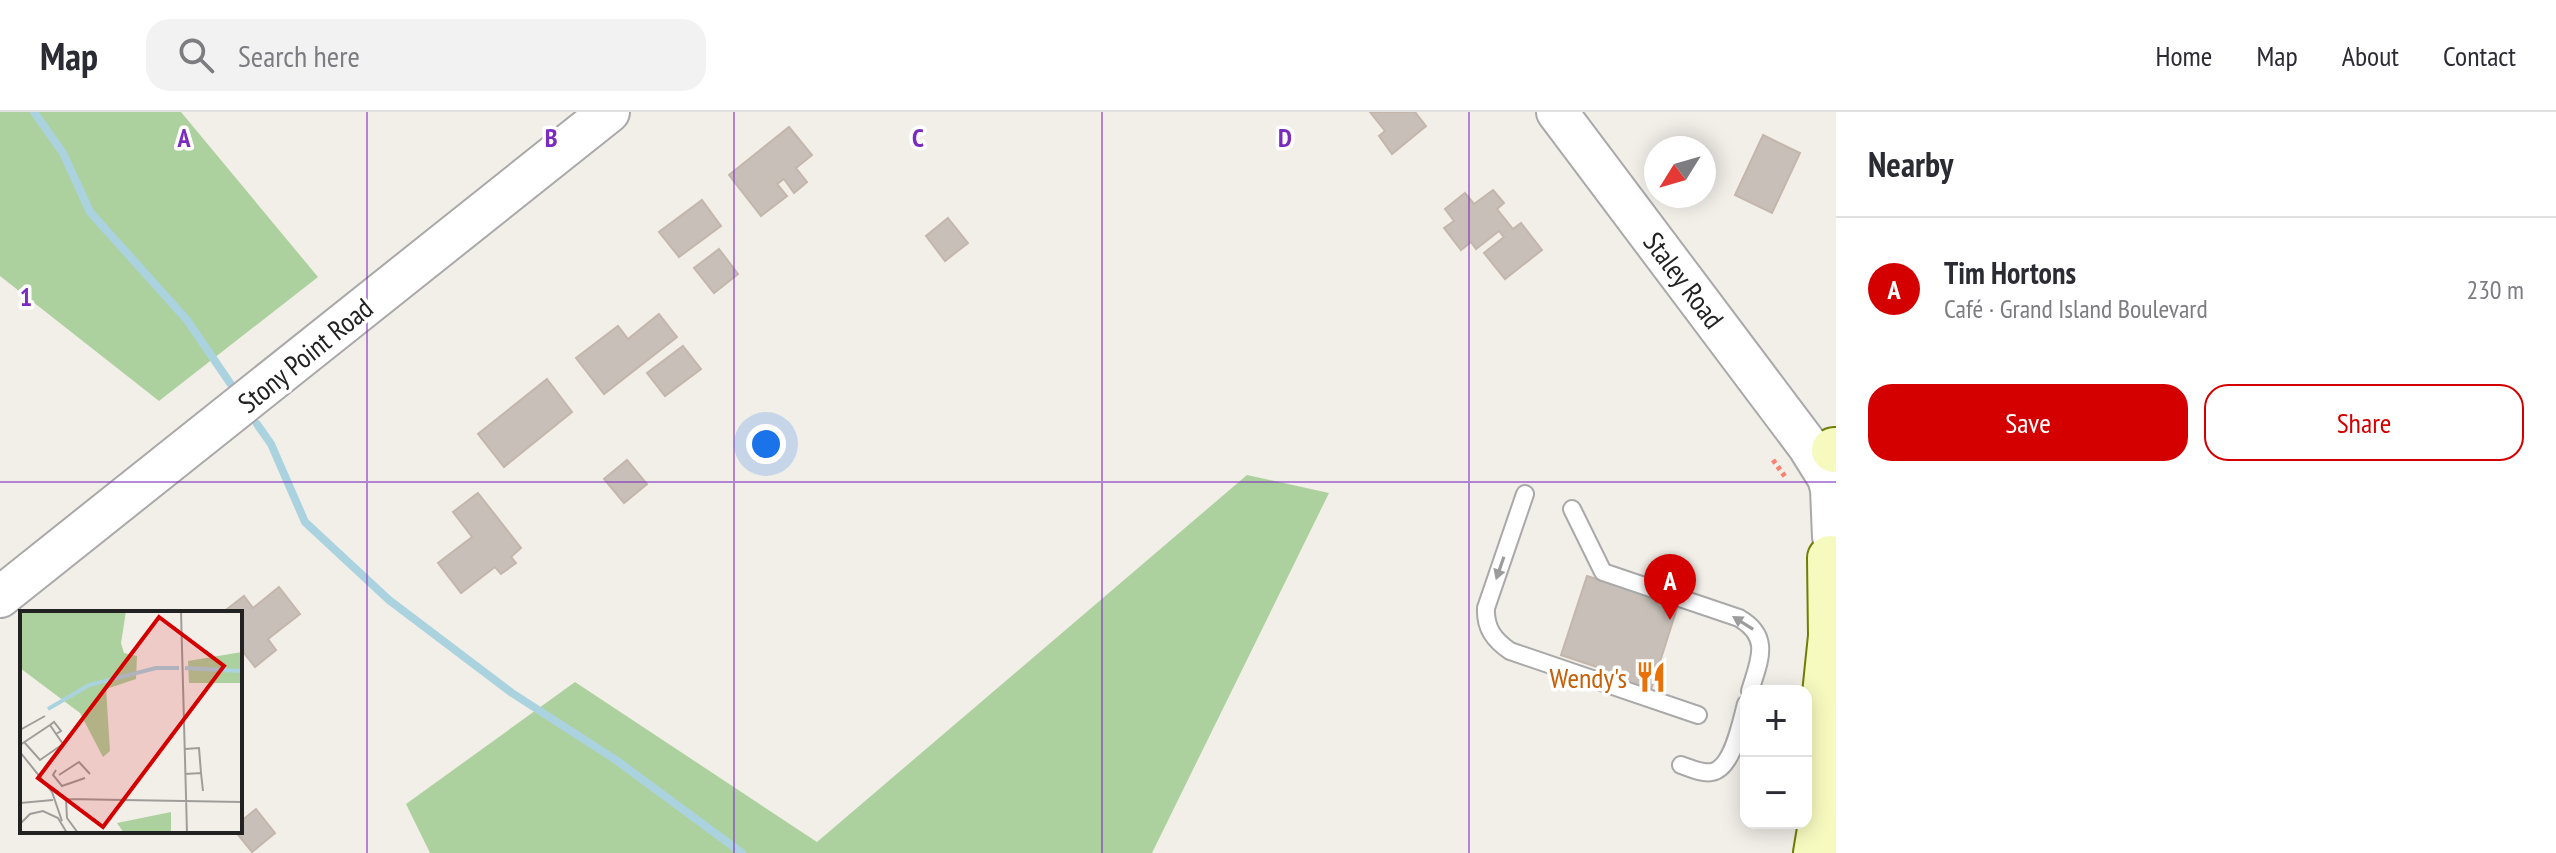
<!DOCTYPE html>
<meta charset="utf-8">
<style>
:root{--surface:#fff;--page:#f2f2f3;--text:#2b2b33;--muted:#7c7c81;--line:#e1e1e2;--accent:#d40000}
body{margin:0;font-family:"PT Sans Narrow",sans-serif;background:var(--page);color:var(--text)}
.controls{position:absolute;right:24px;bottom:24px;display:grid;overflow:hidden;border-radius:16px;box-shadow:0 4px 20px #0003}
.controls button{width:72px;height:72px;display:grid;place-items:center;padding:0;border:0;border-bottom:2px solid var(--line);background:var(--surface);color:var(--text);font:40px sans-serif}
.compass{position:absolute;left:1644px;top:24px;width:72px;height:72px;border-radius:50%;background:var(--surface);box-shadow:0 4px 20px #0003;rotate:233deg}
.you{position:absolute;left:766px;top:332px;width:28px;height:28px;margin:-20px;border:6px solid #fff;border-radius:50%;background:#1a73e8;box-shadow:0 0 0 12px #1a73e833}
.badge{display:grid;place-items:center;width:52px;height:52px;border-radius:50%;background:var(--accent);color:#fff;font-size:26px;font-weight:700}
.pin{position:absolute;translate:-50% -66px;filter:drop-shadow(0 2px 4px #0008)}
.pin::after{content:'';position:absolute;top:42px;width:28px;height:24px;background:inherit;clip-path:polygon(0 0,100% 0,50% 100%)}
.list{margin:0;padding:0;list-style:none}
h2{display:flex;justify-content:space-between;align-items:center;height:104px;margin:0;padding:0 32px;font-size:34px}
h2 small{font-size:26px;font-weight:400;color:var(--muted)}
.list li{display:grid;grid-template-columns:52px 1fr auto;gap:24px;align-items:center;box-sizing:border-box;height:144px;padding:0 32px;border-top:2px solid var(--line)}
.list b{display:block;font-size:30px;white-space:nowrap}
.list p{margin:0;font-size:26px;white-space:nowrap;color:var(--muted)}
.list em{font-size:26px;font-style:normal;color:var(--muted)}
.actions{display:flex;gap:16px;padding:24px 32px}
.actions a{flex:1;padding:18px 0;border:2px solid var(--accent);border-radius:24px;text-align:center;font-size:28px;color:var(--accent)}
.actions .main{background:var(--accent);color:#fff}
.icon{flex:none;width:44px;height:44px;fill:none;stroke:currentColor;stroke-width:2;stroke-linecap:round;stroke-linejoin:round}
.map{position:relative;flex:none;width:1836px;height:741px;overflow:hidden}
header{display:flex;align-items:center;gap:48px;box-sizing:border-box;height:112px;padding:0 40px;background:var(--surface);border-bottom:2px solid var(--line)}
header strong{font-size:38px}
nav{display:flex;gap:44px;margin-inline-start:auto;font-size:28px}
.search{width:560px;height:72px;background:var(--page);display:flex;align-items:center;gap:20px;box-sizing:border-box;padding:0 28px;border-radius:24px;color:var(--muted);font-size:30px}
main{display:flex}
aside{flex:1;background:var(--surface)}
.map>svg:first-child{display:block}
</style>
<header>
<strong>Map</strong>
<div class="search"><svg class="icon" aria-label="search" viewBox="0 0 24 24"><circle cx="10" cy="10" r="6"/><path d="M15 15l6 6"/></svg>Search here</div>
<nav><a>Home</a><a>Map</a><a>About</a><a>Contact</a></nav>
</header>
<main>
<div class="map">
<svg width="1836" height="741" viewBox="0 0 1836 741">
<rect width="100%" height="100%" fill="#f2efe9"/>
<!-- forest -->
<g fill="#add19e">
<path d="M0,0H181L318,165L159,289L0,164Z"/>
<path d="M1247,363L1329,381L1152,741H430L406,692L575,570L817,730Z"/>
</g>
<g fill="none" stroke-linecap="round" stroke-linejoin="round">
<!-- stream -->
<g stroke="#aad3df" stroke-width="8">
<path d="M34,0L63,41L90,100L187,208L230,271"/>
<path d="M257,312L271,332L305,410L389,488L512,581L616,648L742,741"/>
</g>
</g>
<!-- building -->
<g fill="#c7bfb8" stroke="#c4b6ab" stroke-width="2">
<path d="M1370,0H1415L1426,14L1392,42L1379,24L1385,19Z"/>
<path d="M789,15L812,43L796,56L807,70L794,81L784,67L777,72L787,84L761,104L729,63Z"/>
<path d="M1763,23L1800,41L1772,101L1735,83Z"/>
<path d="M1493,78L1504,91L1497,97L1513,117L1521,111L1542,138L1505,167L1484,141L1504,125L1499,119L1476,137L1471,130L1461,138L1444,116L1454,109L1445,97L1465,81L1474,92Z"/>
<path d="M702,88L721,114L679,145L659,120Z"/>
<path d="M948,106L968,131L945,149L926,124Z"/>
<path d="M719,137L738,162L714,181L694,156Z"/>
<path d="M659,202L677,225L604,282L576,246L618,214L628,227Z"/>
<path d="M683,234L701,257L665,284L647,261Z"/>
<path d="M547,267L572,300L504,355L478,322Z"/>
<path d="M627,348L647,372L624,391L604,367Z"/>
<path d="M478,381L521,436L511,445L516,451L501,462L495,455L461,481L438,451L472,425L453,400Z"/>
<path d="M1587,464L1678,493L1651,578L1599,561L1600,556L1561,543Z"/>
<path d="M279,475L300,502L268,527L276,538L255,555L240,536V501H222L244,484L253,496Z"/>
<path d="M256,697L275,721L252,740L235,719H240V710Z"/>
</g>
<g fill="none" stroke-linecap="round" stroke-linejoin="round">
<defs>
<g id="service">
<path d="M1525,382L1486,496C1485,516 1494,528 1510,539L1698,603"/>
<path d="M1572,397L1603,460L1739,506C1772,525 1759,549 1750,579"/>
<path d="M1681,653C1690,656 1702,662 1712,660C1733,656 1741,610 1746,592"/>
</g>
<g id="tertiary">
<path d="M1557,0L1808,334L1828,366L1831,377L1833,425"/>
<path d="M0,485L609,0"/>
</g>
<g id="secondary">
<path d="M1834,338H1836"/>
<path d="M1824,693L1821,621L1831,524L1830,446"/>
<path d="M1816,741L1824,693L1832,666"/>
</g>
</defs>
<!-- service casing -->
<use href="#service" stroke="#a9a9a9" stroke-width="20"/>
<!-- tertiary casing -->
<use href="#tertiary" stroke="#a9a9a9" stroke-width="44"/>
<!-- secondary casing -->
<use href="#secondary" stroke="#707d05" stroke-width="48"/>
<!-- path -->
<path stroke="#fa8072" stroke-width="5" stroke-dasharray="4 4" stroke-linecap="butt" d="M1773,348L1786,366"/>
<!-- service -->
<use href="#service" stroke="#fff" stroke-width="16"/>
<!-- tertiary -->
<use href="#tertiary" stroke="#fff" stroke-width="40"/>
<!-- secondary -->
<use href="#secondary" stroke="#f7fabf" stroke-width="44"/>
</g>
<!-- one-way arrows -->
<defs><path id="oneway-solid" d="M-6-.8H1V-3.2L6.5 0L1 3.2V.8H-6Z" transform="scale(2)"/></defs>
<g fill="#9c9c9c">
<use href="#oneway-solid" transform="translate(1500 456) rotate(109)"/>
<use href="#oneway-solid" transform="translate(1743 511) rotate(-148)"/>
</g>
<!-- grid -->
<path fill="none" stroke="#7b2cbf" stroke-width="2" stroke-opacity="0.55" d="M367,0V741M734,0V741M1102,0V741M1469,0V741M0,370H1836"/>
<!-- icons -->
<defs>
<symbol id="restaurant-bare" viewBox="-9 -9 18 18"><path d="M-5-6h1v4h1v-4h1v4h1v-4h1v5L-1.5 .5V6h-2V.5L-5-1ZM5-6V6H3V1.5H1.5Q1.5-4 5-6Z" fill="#e8710a" stroke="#fff" stroke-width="2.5" paint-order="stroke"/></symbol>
</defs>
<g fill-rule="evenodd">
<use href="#restaurant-bare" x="1629" y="543" width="44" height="44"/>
</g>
<g text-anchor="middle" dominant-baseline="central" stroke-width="7" stroke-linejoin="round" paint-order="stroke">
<!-- street labels -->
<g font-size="28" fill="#222" stroke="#fff">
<text transform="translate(1684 168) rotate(53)">Staley Road</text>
<text transform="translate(305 243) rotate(-39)">Stony Point Road</text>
</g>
<!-- food labels -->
<g font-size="28" fill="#c56008" stroke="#fff" text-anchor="end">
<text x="1627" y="565">Wendy's</text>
</g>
</g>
<!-- overview -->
<g transform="translate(20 499)">
<rect width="222" height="222" fill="#f2efe9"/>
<path d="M0,0H106L101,32L104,42L117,45L116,68L86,78L90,140L83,146L60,102L0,57ZM222,41V72H169L168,50ZM151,201V222H104L97,212Z" fill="#add19e"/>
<path fill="none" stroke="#aad3df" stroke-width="4" d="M165,57L222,60M28,98L69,74L136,57H159"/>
<path fill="none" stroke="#9f9d99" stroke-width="2" d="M161,0L167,222M0,119L25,105M4,131L20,149L43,133L36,123M0,134L30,114L34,111L41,120L36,123L30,114M165,138L179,137L181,162M0,141L32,181L42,210M36,159L33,164L42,175L65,167M165,163L181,162L183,180M39,164L59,151L70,163M33,177L46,188L47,207L58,222M46,188L222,191M0,192L33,189M0,213L10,203L23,200L38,207L47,222"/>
<path fill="#d40000" fill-opacity="0.15" stroke="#d40000" stroke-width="4" d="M139,6L204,55L83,216L18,167Z"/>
<rect width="222" height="222" fill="none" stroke="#222" stroke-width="4"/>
</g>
<g font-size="26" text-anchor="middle" font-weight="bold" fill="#7b2cbf" stroke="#fff" stroke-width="7" stroke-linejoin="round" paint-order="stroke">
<text x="184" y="35">A</text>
<text x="551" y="35">B</text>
<text x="918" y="35">C</text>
<text x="1285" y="35">D</text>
<text x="26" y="194">1</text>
</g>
</svg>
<div class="controls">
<button>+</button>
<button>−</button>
</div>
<svg class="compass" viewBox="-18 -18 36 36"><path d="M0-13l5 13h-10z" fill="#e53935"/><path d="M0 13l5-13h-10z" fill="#7c7c81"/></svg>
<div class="you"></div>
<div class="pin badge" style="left:1670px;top:508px">A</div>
</div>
<aside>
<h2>Nearby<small></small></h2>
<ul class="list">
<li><span class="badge">A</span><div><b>Tim Hortons</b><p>Café · Grand Island Boulevard</p></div><em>230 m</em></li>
</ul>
<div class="actions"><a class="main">Save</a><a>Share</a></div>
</aside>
</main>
